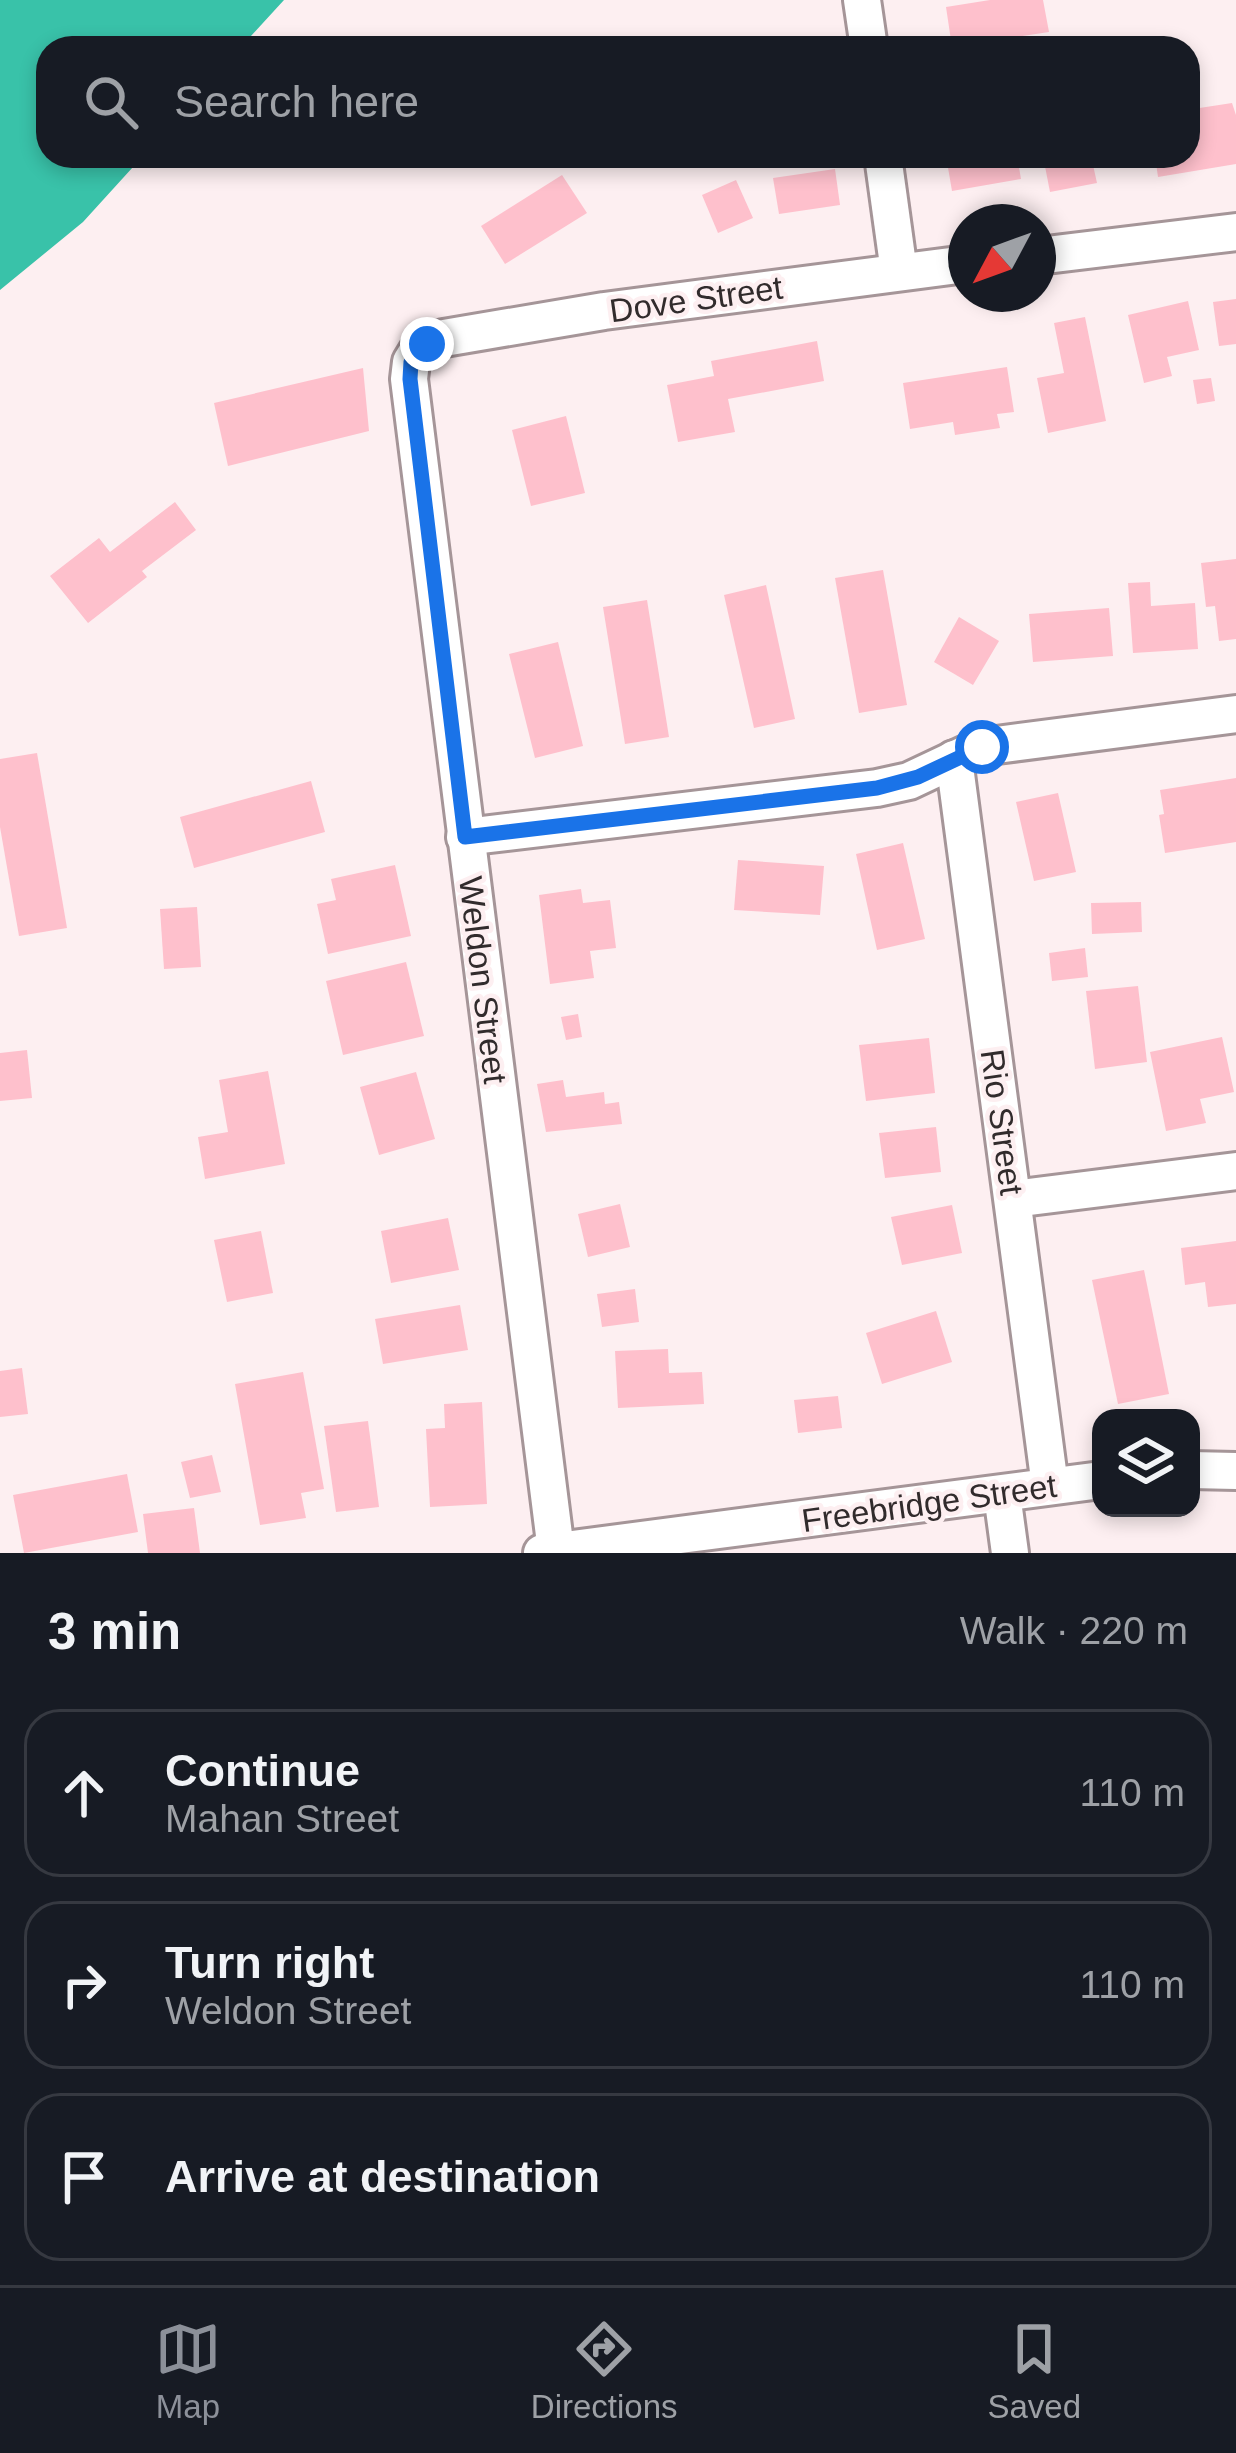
<!DOCTYPE html>
<meta charset="utf-8">
<style>
:root{--surface:#171b24;--page:#20242c;--text:#f1f3f6;--muted:#9ea1a6;--line:#363941;--accent:#8c9099}
body{margin:0;font-family:Arial,sans-serif;background:var(--page);color:var(--text)}
.controls{position:absolute;right:36px;bottom:36px;display:grid;overflow:hidden;border-radius:24px;box-shadow:0 6px 18px #0003}
.controls button{width:108px;height:108px;display:grid;place-items:center;padding:0;border:0;border-bottom:3px solid var(--line);background:var(--surface);color:var(--text);font:60px sans-serif}
.compass{position:absolute;left:948px;top:204px;width:108px;height:108px;border-radius:50%;background:var(--surface);box-shadow:0 6px 18px #0003;rotate:229deg}
.stop{position:absolute;width:36px;height:36px;margin:-27px;border:9px solid #1a73e8;border-radius:50%;background:#fff}
.stop.end{background:#1a73e8;border-color:#fff;box-shadow:0 3px 12px #0008}
.list{margin:0;padding:0;list-style:none}
h2{display:flex;justify-content:space-between;align-items:center;height:156px;margin:0;padding:0 48px;font-size:51px}
h2 small{font-size:39px;font-weight:400;color:var(--muted)}
.list li{display:grid;grid-template-columns:78px 1fr auto;gap:36px;align-items:center;box-sizing:border-box;height:168px;margin:0 24px 24px;padding:0 24px;border:3px solid var(--line);border-radius:36px}
.list b{display:block;font-size:45px;white-space:nowrap}
.list p{margin:0;font-size:39px;white-space:nowrap;color:var(--muted)}
.list em{font-size:39px;font-style:normal;color:var(--muted)}
.icon{flex:none;width:66px;height:66px;fill:none;stroke:currentColor;stroke-width:2;stroke-linecap:round;stroke-linejoin:round}
.map{position:relative;flex:none;width:1236px;height:1553px;overflow:hidden}
.search{position:absolute;background:var(--surface);box-shadow:0 6px 18px #0003;left:36px;right:36px;top:36px;height:132px;display:flex;align-items:center;gap:30px;box-sizing:border-box;padding:0 42px;border-radius:36px;color:var(--muted);font-size:45px}
.sheet{height:732px;background:var(--surface)}
nav{display:flex;justify-content:space-around;align-items:center;box-sizing:border-box;height:168px;border-top:3px solid var(--line);background:var(--surface);font-size:33px;color:var(--muted)}
nav a{display:grid;justify-items:center;gap:6px}
nav .on{color:var(--accent)}
.map>svg:first-child{display:block}
</style>
<div class="map">
<svg width="1236" height="1553" viewBox="0 0 1236 1553">
<rect width="100%" height="100%" fill="#fdeff1"/>
<!-- water -->
<path fill="#39c2a9" d="M0,0H284L240,48H48V156H143L83,222L0,290Z"/>
<!-- building -->
<g fill="#fec0cc">
<path d="M990,0H1043L1049,32L952,47L946,7Z"/>
<path d="M1188,93L1193,109L1232,103L1236,115V164L1158,177L1155,156H1188Z"/>
<path d="M946,156H1017L1021,179L952,191Z"/>
<path d="M1043,156H1091L1097,183L1050,192Z"/>
<path d="M835,169L840,205L779,214L773,178Z"/>
<path d="M562,175L587,213L505,264L481,226Z"/>
<path d="M736,180L753,218L718,233L702,195Z"/>
<path d="M1236,299V344L1219,346L1213,302Z"/>
<path d="M1188,301L1199,350L1167,357L1172,376L1144,383L1128,315Z"/>
<path d="M1085,317L1106,421L1048,433L1037,378L1064,373L1054,323Z"/>
<path d="M817,341L824,381L728,399L735,432L678,442L667,385L714,376L711,361Z"/>
<path d="M1007,367L1014,412L997,414L1000,428L955,435L953,422L910,429L903,383Z"/>
<path d="M363,368L369,431L228,466L214,403Z"/>
<path d="M1211,378L1215,401L1197,404L1193,380Z"/>
<path d="M566,416L585,493L531,506L512,430Z"/>
<path d="M175,502L196,530L142,571L147,577L88,623L50,576L99,538L110,552Z"/>
<path d="M1236,559V639L1219,641L1215,606L1206,607L1201,563Z"/>
<path d="M883,570L907,705L859,713L835,578Z"/>
<path d="M1150,582L1151,606L1195,603L1198,649L1133,653L1128,583Z"/>
<path d="M766,585L795,719L754,728L724,595Z"/>
<path d="M647,600L669,737L625,744L603,607Z"/>
<path d="M1109,608L1113,656L1033,662L1029,614Z"/>
<path d="M959,617L999,641L973,685L934,662Z"/>
<path d="M558,642L583,746L535,758L509,654Z"/>
<path d="M37,753L67,928L19,936L0,827V759Z"/>
<path d="M1236,778V842L1165,853L1159,815L1164,814L1160,790Z"/>
<path d="M311,781L325,832L194,868L180,817Z"/>
<path d="M1058,793L1076,872L1034,881L1016,802Z"/>
<path d="M903,843L925,939L877,950L856,854Z"/>
<path d="M738,860L824,866L820,915L734,910Z"/>
<path d="M395,865L411,936L328,954L317,904L336,900L331,879Z"/>
<path d="M581,889L583,903L610,900L616,948L590,951L594,978L550,984L539,895Z"/>
<path d="M1141,902L1142,932L1092,934L1091,903Z"/>
<path d="M197,907L201,967L164,969L160,909Z"/>
<path d="M1085,948L1088,977L1052,981L1049,953Z"/>
<path d="M406,962L424,1036L343,1055L326,981Z"/>
<path d="M1138,986L1147,1062L1095,1069L1086,991Z"/>
<path d="M578,1014L582,1037L566,1040L561,1017Z"/>
<path d="M1222,1037L1234,1092L1200,1099L1206,1123L1166,1131L1150,1052Z"/>
<path d="M929,1038L935,1093L866,1101L859,1045Z"/>
<path d="M27,1050L32,1098L0,1101V1053Z"/>
<path d="M268,1071L285,1164L205,1179L198,1137L228,1132L219,1080Z"/>
<path d="M416,1072L435,1139L379,1155L360,1087Z"/>
<path d="M563,1080L566,1097L604,1092L605,1104L619,1102L622,1124L546,1132L537,1084Z"/>
<path d="M936,1127L941,1172L885,1178L879,1133Z"/>
<path d="M620,1204L630,1247L588,1257L578,1214Z"/>
<path d="M952,1205L962,1253L902,1265L891,1217Z"/>
<path d="M448,1218L459,1270L391,1283L381,1231Z"/>
<path d="M261,1231L273,1293L227,1302L214,1240Z"/>
<path d="M1236,1241V1304L1208,1307L1205,1282L1185,1285L1181,1248Z"/>
<path d="M1144,1270L1169,1394L1118,1404L1092,1280Z"/>
<path d="M635,1289L639,1322L602,1327L597,1294Z"/>
<path d="M460,1305L468,1350L383,1364L375,1319Z"/>
<path d="M936,1311L952,1362L882,1384L866,1333Z"/>
<path d="M668,1349L669,1373L702,1372L704,1404L618,1408L615,1351Z"/>
<path d="M22,1368L28,1414L0,1417V1371Z"/>
<path d="M303,1372L324,1489L301,1493L306,1518L260,1525L235,1384Z"/>
<path d="M838,1396L842,1428L798,1433L794,1400Z"/>
<path d="M482,1402L487,1504L430,1507L426,1429L445,1428L444,1404Z"/>
<path d="M368,1421L379,1507L336,1512L324,1426Z"/>
<path d="M212,1455L221,1492L190,1498L181,1462Z"/>
<path d="M127,1474L138,1532L24,1553L13,1495Z"/>
<path d="M194,1508L200,1553H148L143,1514Z"/>
</g>
<g fill="none" stroke-linecap="round" stroke-linejoin="round">
<defs>
<g id="street">
<path d="M862,0L869,48"/>
<path d="M883,156L899,272"/>
<path d="M1038,256L1236,232"/>
<path d="M954,759L1050,1486"/>
<path d="M465,837L877,788L909,781L981,747L1236,714"/>
<path d="M1013,1199L1236,1171"/>
<path d="M1191,1470L1236,1471"/>
<path d="M1002,1494L1010,1553"/>
<path d="M556,1551L409,379L411,362L419,349L444,338L604,311L966,264"/>
<path d="M542,1553L1101,1480"/>
</g>
</defs>
<!-- street casing -->
<use href="#street" stroke="#a59598" stroke-width="42"/>
<!-- street -->
<use href="#street" stroke="#fff" stroke-width="36"/>
</g>
<g fill="none" stroke-linecap="round" stroke-linejoin="round">
<!-- route -->
<path stroke="#1a73e8" stroke-width="15" d="M427,344L411,362L410,379L465,837L877,788L918,777L982,747"/>
</g>
<g text-anchor="middle" dominant-baseline="central" stroke-width="9" stroke-linejoin="round" paint-order="stroke">
<!-- street labels -->
<g font-size="33" fill="#312b2c" stroke="#fdeff1">
<text transform="translate(696 299) rotate(-8)">Dove Street</text>
<text transform="translate(483 980) rotate(83)">Weldon Street</text>
<text transform="translate(1002 1122) rotate(82)">Rio Street</text>
<text transform="translate(929 1503) rotate(-8)">Freebridge Street</text>
</g>
</g>
</svg>
<div class="controls">
<button><svg class="icon" aria-label="layers" viewBox="0 0 24 24"><path d="M12 4l9 5-9 5-9-5zM3 14l9 5 9-5"/></svg></button>
</div>
<svg class="compass" viewBox="-18 -18 36 36"><path d="M0-13l5 13h-10z" fill="#e53935"/><path d="M0 13l5-13h-10z" fill="#9ea1a6"/></svg>
<div class="stop" style="left:982px;top:747px"></div>
<div class="stop end" style="left:427px;top:344px"></div>
<div class="search"><svg class="icon" aria-label="search" viewBox="0 0 24 24"><circle cx="10" cy="10" r="6"/><path d="M15 15l6 6"/></svg>Search here</div>
</div>
<section class="sheet">
<h2>3 min<small>Walk · 220 m</small></h2>
<ul class="list">
<li><svg class="icon" aria-label="ahead" viewBox="0 0 24 24"><path d="M12 20V5M6 11l6-6 6 6"/></svg><div><b>Continue</b><p>Mahan Street</p></div><em>110 m</em></li>
<li><svg class="icon" aria-label="right" viewBox="0 0 24 24"><path d="M7 20v-9h11M14 6l5 5-5 5"/></svg><div><b>Turn right</b><p>Weldon Street</p></div><em>110 m</em></li>
<li><svg class="icon" aria-label="arrive" viewBox="0 0 24 24"><path d="M6 21V4h12l-3 4 3 4H6"/></svg><div><b>Arrive at destination</b></div></li>
</ul>
</section>
<nav>
<a class="on"><svg class="icon" aria-label="map" viewBox="0 0 24 24"><path d="M3 6l6-2 6 2 6-2v14l-6 2-6-2-6 2zM9 4v14M15 6v14"/></svg>Map</a>
<a><svg class="icon" aria-label="directions" viewBox="0 0 24 24"><path d="M12 3l9 9-9 9-9-9zM9 14v-3h6M13 9l2 2-2 2"/></svg>Directions</a>
<a><svg class="icon" aria-label="saved" viewBox="0 0 24 24"><path d="M7 4h10v16l-5-4-5 4z"/></svg>Saved</a>
</nav>
